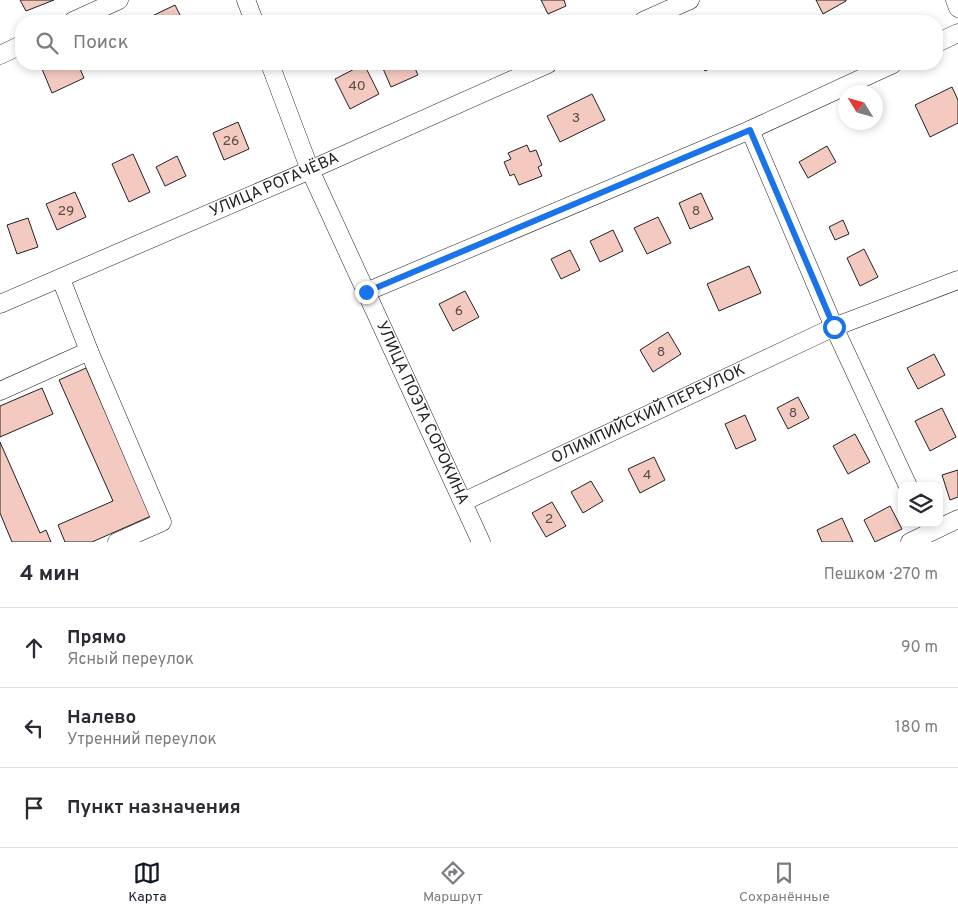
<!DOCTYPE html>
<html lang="ru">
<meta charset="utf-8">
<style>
:root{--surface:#fff;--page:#f7f7f7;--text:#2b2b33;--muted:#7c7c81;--line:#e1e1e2;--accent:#111827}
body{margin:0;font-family:Overpass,sans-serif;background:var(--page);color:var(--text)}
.controls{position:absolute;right:15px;bottom:15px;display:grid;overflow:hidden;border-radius:10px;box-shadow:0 2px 8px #0003}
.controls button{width:45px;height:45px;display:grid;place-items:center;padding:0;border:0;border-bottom:1px solid var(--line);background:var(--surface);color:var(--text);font:25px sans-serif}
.compass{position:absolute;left:838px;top:85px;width:45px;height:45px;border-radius:50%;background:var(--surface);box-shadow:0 2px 8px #0003;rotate:307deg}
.stop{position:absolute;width:15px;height:15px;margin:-11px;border:4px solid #1a73e8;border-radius:50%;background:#fff}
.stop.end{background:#1a73e8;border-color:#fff;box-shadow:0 1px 5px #0008}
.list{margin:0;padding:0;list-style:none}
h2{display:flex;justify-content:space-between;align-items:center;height:65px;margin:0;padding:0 20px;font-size:21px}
h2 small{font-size:16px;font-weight:400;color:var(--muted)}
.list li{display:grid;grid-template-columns:32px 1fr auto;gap:15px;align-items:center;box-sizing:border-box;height:80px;padding:0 20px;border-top:1px solid var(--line)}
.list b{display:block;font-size:19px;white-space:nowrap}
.list p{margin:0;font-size:16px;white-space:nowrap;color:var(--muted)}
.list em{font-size:16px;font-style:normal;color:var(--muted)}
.icon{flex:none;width:28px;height:28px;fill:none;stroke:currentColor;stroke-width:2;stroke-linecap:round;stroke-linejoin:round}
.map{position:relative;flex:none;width:958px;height:542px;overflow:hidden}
.search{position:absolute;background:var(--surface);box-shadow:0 2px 8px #0003;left:15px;right:15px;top:15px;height:55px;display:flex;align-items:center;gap:12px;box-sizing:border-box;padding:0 18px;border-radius:20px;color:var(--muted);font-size:19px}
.sheet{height:305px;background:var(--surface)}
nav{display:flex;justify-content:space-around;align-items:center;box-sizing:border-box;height:70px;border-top:1px solid var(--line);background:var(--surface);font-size:14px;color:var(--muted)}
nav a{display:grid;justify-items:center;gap:2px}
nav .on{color:var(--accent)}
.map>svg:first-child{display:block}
</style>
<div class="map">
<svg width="958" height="542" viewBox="0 0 958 542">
<rect width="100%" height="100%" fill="#fff"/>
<!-- building -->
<g fill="#f3c9c0" stroke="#222">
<path d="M20,0H54L26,11Z"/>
<path d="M541,0H564L566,6L548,14Z"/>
<path d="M816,0H846V1L823,14Z"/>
<path d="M175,5L183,21H149L148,18Z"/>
<path d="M54,64H78L84,78L52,93L42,69Z"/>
<path d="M364,64L379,94L350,109L335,79Z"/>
<path d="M381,64H413L418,75L391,87Z"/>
<path d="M701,64H719L705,71Z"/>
<path d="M952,87L958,100V123L930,137L915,105Z"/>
<path d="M592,94L605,120L560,142L547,116Z"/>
<path d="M238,122L249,149L224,160L213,133Z"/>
<path d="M527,145L530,152L536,150L542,165L538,167L542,176L519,185L514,174L510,176L504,162L511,159L508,153Z"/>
<path d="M827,146L836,162L808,178L799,162Z"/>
<path d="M133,154L150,192L129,202L112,164Z"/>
<path d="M177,156L186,176L165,186L156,167Z"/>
<path d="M75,192L86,217L57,230L46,204Z"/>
<path d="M701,193L713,219L690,229L679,203Z"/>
<path d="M658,217L671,243L647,254L634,228Z"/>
<path d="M28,218L38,247L17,254L7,225Z"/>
<path d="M843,220L849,234L835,240L829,227Z"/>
<path d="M613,230L623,251L600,262L590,241Z"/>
<path d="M864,249L878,277L860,286L847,258Z"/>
<path d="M570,250L580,270L561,279L551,259Z"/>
<path d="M749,266L761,293L719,311L707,284Z"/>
<path d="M465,291L479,317L453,331L439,304Z"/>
<path d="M668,332L681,354L653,372L640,350Z"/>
<path d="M934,354L945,375L918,389L907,368Z"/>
<path d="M86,368L151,516L92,542H65L58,525L113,501L59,380Z"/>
<path d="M42,388L53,414L0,437V406Z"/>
<path d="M798,397L809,418L788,429L777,408Z"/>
<path d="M942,408L956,437L930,451L915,421Z"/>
<path d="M745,415L756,440L736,449L725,424Z"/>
<path d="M855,434L870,462L848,474L833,446Z"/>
<path d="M0,442L40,533L46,530L51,542H12L0,513Z"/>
<path d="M654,457L665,480L640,493L628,469Z"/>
<path d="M958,470V497L950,500L942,475Z"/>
<path d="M591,481L603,501L583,513L571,492Z"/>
<path d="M552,502L566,526L546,537L532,513Z"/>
<path d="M890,506L902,529L875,542L864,520Z"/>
<path d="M842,518L853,542H822L817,530Z"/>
</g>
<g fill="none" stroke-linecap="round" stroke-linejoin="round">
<defs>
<g id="minor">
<path d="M246,0L254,21"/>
<path d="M955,0L958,8"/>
<path d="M73,21L119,0"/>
<path d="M643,21L690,0"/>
<path d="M937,43L958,33"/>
<path d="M0,55L21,45"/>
<path id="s1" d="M270,64L310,170L481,542"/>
<path d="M750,130L834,327L908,486"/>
<path d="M61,279L89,351L162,522L117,542"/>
<path d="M366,292L750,130L893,64"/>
<path id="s2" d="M0,304L310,170L548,64"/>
<path d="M0,391L89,351"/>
<path id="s3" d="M463,502L834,327L958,280"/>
<path d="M910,542L958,519"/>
</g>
</defs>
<!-- minor casing -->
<use href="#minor" stroke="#222" stroke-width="19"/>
<!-- minor -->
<use href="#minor" stroke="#fff" stroke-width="18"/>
</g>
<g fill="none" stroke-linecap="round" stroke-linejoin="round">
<!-- route -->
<path stroke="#1a73e8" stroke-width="6" d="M366,292L750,130L834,327"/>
</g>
<g text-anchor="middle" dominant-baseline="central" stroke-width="4" stroke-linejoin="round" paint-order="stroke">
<!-- number labels -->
<g font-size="14" fill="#564c4a">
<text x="357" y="86">40</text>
<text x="576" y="118">3</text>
<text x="231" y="141">26</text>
<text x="66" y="211">29</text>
<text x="696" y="211">8</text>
<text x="459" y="311">6</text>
<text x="661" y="352">8</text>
<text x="793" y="413">8</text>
<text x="647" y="475">4</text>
<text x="549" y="519">2</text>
</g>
<!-- street labels -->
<g font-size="16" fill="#222" stroke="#fff">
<text stroke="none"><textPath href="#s2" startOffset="299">УЛИЦА РОГАЧЁВА</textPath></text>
<text stroke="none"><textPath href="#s1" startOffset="381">УЛИЦА ПОЭТА СОРОКИНА</textPath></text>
<text stroke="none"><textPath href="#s3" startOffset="205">ОЛИМПИЙСКИЙ ПЕРЕУЛОК</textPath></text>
</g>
</g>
</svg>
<div class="controls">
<button><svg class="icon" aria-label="layers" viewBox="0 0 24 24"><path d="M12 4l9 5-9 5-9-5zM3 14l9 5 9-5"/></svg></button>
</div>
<svg class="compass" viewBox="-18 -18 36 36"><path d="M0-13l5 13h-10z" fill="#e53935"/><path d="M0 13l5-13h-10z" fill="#7c7c81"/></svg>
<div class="stop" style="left:834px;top:327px"></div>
<div class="stop end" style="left:366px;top:292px"></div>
<div class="search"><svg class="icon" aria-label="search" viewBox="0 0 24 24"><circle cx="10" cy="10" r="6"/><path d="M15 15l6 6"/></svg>Поиск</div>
</div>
<section class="sheet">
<h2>4 мин<small>Пешком · 270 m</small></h2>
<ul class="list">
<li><svg class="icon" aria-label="ahead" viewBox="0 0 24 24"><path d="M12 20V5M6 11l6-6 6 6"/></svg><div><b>Прямо</b><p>Ясный переулок</p></div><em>90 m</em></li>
<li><svg class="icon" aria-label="left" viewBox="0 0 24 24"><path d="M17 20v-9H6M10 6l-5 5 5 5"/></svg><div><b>Налево</b><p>Утренний переулок</p></div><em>180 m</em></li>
<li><svg class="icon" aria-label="arrive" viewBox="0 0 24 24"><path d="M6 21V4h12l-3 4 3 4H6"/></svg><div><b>Пункт назначения</b></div></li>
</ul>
</section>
<nav>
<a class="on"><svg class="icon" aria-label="map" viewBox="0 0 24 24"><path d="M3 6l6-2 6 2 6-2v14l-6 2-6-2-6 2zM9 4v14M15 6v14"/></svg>Карта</a>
<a><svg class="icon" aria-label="directions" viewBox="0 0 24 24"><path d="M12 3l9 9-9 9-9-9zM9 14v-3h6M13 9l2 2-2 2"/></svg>Маршрут</a>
<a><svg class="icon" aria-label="saved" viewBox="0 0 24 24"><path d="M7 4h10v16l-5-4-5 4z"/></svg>Сохранённые</a>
</nav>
